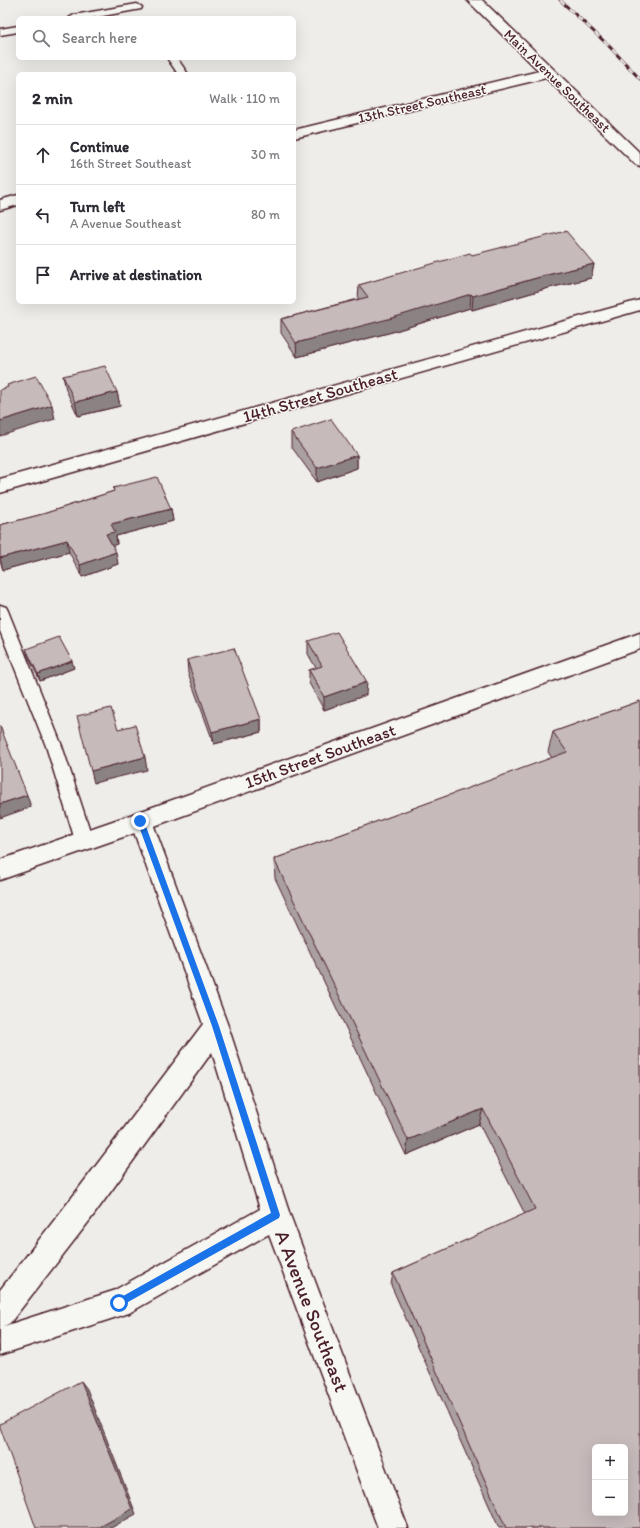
<!DOCTYPE html>
<meta charset="utf-8">
<style>
:root{--surface:#fff;--page:#f7f7f7;--text:#2b2b33;--muted:#7c7c81;--line:#e1e1e2}
body{margin:0;font-family:Itim,sans-serif;background:var(--page);color:var(--text)}
.controls{position:absolute;right:12px;bottom:12px;display:grid;overflow:hidden;border-radius:6px;box-shadow:0 4px 16px #0002}
.controls button{width:36px;height:36px;display:grid;place-items:center;padding:0;border:0;border-bottom:1px solid var(--line);background:var(--surface);color:var(--text);font:20px sans-serif}
.stop{position:absolute;width:12px;height:12px;margin:-9px;border:3px solid #1a73e8;border-radius:50%;background:#fff}
.stop.end{background:#1a73e8;border-color:#fff;box-shadow:0 1px 4px #0008}
.list{margin:0;padding:0;list-style:none}
h2{display:flex;justify-content:space-between;align-items:center;height:52px;margin:0;padding:0 16px;font-size:17px}
h2 small{font-size:13px;font-weight:400;color:var(--muted)}
.list li{display:grid;grid-template-columns:26px 1fr auto;gap:12px;align-items:center;box-sizing:border-box;height:60px;padding:0 16px;border-top:1px solid var(--line)}
.list b{display:block;font-size:15px;white-space:nowrap}
.list p{margin:0;font-size:13px;white-space:nowrap;color:var(--muted)}
.list em{font-size:13px;font-style:normal;color:var(--muted)}
.icon{flex:none;width:22px;height:22px;fill:none;stroke:currentColor;stroke-width:2;stroke-linecap:round;stroke-linejoin:round}
.map{position:relative;flex:none;width:640px;height:1528px;overflow:hidden}
.search{position:absolute;background:var(--surface);box-shadow:0 4px 16px #0002;left:16px;top:16px;width:280px;height:44px;display:flex;align-items:center;gap:10px;box-sizing:border-box;padding:0 14px;border-radius:6px;color:var(--muted);font-size:15px}
.panel{position:absolute;background:var(--surface);box-shadow:0 4px 16px #0002;left:16px;top:72px;width:280px;height:232px;border-radius:6px}
.map>svg:first-child{display:block}
</style>
<div class="map">
<svg width="640" height="1528" viewBox="0 0 640 1528">
<rect width="100%" height="100%" fill="#efedea"/>
<filter id="ink" filterUnits="userSpaceOnUse"><feTurbulence type="fractalNoise" baseFrequency=".025" numOctaves="2"/><feDisplacementMap in="SourceGraphic" scale="8" xChannelSelector="R" yChannelSelector="G"/><feConvolveMatrix kernelMatrix="1 2 1 2 8 2 1 2 1" color-interpolation-filters="sRGB"/></filter>
<g filter="url(#ink)">
<g fill="none" stroke-linecap="round" stroke-linejoin="round">
<defs>
<g id="lane">
<path d="M137,4L142,7L141,9L92,18H69L74,15Z"/>
<path d="M18,26V32L0,35V29Z"/>
<path d="M167,58H177L188,74H178Z"/>
<path d="M0,605L6,607L8,611L62,746L93,840L90,845L84,848L78,845L75,840L46,746L0,631Z"/>
</g>
<g id="street">
<path d="M467,0H482L640,153V166L635,164L546,78L294,138V130L539,71Z"/>
<path d="M18,195V205L0,210V200Z"/>
<path d="M640,300V310L0,493V479Z"/>
<path d="M141,811L149,814L152,821L228,1026L290,1215L408,1528H378L269,1234L129,1313L0,1355V1290L70,1200L203,1024L130,821L133,814ZM212,1052L260,1209L113,1291L4,1326L10,1323L90,1220Z"/>
</g>
<path id="secondary" d="M640,633V649L149,828L0,880V860L136,813Z"/>
</defs>
<!-- lane casing -->
<use href="#lane" stroke="#4a1f2b" stroke-width="3"/>
<!-- street casing -->
<use href="#street" stroke="#4a1f2b" stroke-width="3"/>
<!-- secondary casing -->
<use href="#secondary" stroke="#4a1f2b" stroke-width="3"/>
<!-- lane -->
<use href="#lane" fill="#f6f6f2" fill-rule="evenodd"/>
<!-- street -->
<use href="#street" fill="#f6f6f2" fill-rule="evenodd"/>
<!-- secondary -->
<use href="#secondary" fill="#f6f6f2" fill-rule="evenodd"/>
<defs>
<path id="rail" d="M560,0L608,45L640,79"/>
</defs>
<!-- rail casing -->
<use href="#rail" stroke="#4a1f2b" stroke-width="3"/>
<!-- rail -->
<use href="#rail" stroke="#f6f6f2" stroke-width="2" stroke-dasharray="6" stroke-linecap="butt"/>
</g>
<!-- wall -->
<g fill="#aaa0a1" stroke="#4a1f2b">
<path d="M472,255L594,264L591,278L545,289L472,310L470,308L392,332L297,357L281,333V319L358,299L359,285Z"/>
<path d="M63,376L117,392L120,406L78,416L66,390Z"/>
<path d="M291,432L357,455V468L317,482L291,446Z"/>
<path d="M113,488L171,509L173,521L116,536L117,544L112,545L118,564L82,577L69,552L3,570L0,560V525L43,514L114,491Z"/>
<path d="M308,641L366,695L324,710L309,683V670L316,668L308,654Z"/>
<path d="M26,649L74,668L40,681L28,656Z"/>
<path d="M187,660L261,719V732L214,744L188,673Z"/>
<path d="M640,701V1528H499L391,1285L393,1273L525,1214L479,1124L406,1155L275,878L274,859L552,758L548,752L553,732Z"/>
</g>
<!-- shaded-wall -->
<g fill="#8b8283" stroke="#4a1f2b">
<path d="M594,264L591,278L545,289L472,310L473,296L547,275Z"/>
<path d="M471,294L470,308L392,332L297,357L296,343Z"/>
<path d="M117,392L120,406L78,416L75,402Z"/>
<path d="M52,405L55,419L0,436V421Z"/>
<path d="M357,455V468L317,482V468Z"/>
<path d="M171,509L173,521L116,536L117,544L108,547L106,534L111,524Z"/>
<path d="M67,540L69,552L3,570L0,558Z"/>
<path d="M116,552L118,564L82,577L80,565Z"/>
<path d="M72,661L74,668L40,681L38,674Z"/>
<path d="M367,682L366,695L324,710V697Z"/>
<path d="M261,719V732L214,744L212,732Z"/>
<path d="M145,757L147,770L94,783L91,771Z"/>
<path d="M27,795L31,807L0,818V804Z"/>
<path d="M483,1109L479,1124L406,1155L408,1140Z"/>
<path d="M81,1381L87,1389L136,1514L111,1528H98Z"/>
</g>
<!-- building -->
<g fill="#c6babb" stroke="#4a1f2b" fill-rule="evenodd">
<path d="M566,231L594,264L547,275L473,296L471,294L392,318L296,343L281,319L368,297L359,285L470,253L472,255Z"/>
<path d="M105,366L117,392L75,402L63,376Z"/>
<path d="M36,376L52,405L0,421V390L8,387L7,385Z"/>
<path d="M331,419L357,455L317,468L291,432Z"/>
<path d="M157,477L171,509L111,524L115,532L106,534L116,552L80,565L67,540L0,558V525L43,514L114,491L113,488Z"/>
<path d="M337,632L367,682L324,697L309,670L322,666L308,641Z"/>
<path d="M59,637L72,661L38,674L26,649Z"/>
<path d="M234,648L261,719L212,732L187,660Z"/>
<path d="M640,701V1528H506L393,1273L535,1209L483,1109L408,1140L274,859L567,752L553,732ZM595,1447H625V1513H595Z"/>
<path d="M111,708L118,729L135,725L145,757L91,771L77,716Z"/>
<path d="M0,726L27,795L0,804Z"/>
<path d="M81,1381L132,1509L98,1528H36L0,1427V1424Z"/>
</g>
</g>
<!-- route -->
<path fill="#1a73e8" d="M140,818L144,821L219,1026L280,1215L279,1218L119,1307L116,1306L115,1303L116,1300L271,1213L212,1026L137,821Z"/>
<g text-anchor="middle" dominant-baseline="central" stroke-width="3" stroke-linejoin="round" paint-order="stroke">
<!-- far-street labels -->
<g font-size="14" fill="#4a1f2b" stroke="#f6f6f2">
<text transform="translate(557 81) rotate(44)">Main Avenue Southeast</text>
<text transform="translate(422 104) rotate(-13)">13th Street Southeast</text>
</g>
<!-- street labels -->
<g font-size="17" fill="#4a1f2b" stroke="#f6f6f2">
<text transform="translate(320 395) rotate(-16)">14th Street Southeast</text>
<text transform="translate(320 756) rotate(-20)">15th Street Southeast</text>
</g>
<!-- near-street labels -->
<g font-size="20" fill="#4a1f2b" stroke="#f6f6f2">
<text transform="translate(312 1311) rotate(69)">A Avenue Southeast</text>
</g>
</g>
</svg>
<div class="controls">
<button>+</button>
<button>−</button>
</div>
<div class="stop" style="left:119px;top:1303px"></div>
<div class="stop end" style="left:140px;top:821px"></div>
<div class="search"><svg class="icon" aria-label="search" viewBox="0 0 24 24"><circle cx="10" cy="10" r="6"/><path d="M15 15l6 6"/></svg>Search here</div>
<section class="panel">
<h2>2 min<small>Walk · 110 m</small></h2>
<ul class="list">
<li><svg class="icon" aria-label="ahead" viewBox="0 0 24 24"><path d="M12 20V5M6 11l6-6 6 6"/></svg><div><b>Continue</b><p>16th Street Southeast</p></div><em>30 m</em></li>
<li><svg class="icon" aria-label="left" viewBox="0 0 24 24"><path d="M17 20v-9H6M10 6l-5 5 5 5"/></svg><div><b>Turn left</b><p>A Avenue Southeast</p></div><em>80 m</em></li>
<li><svg class="icon" aria-label="arrive" viewBox="0 0 24 24"><path d="M6 21V4h12l-3 4 3 4H6"/></svg><div><b>Arrive at destination</b></div></li>
</ul>
</section>
</div>
